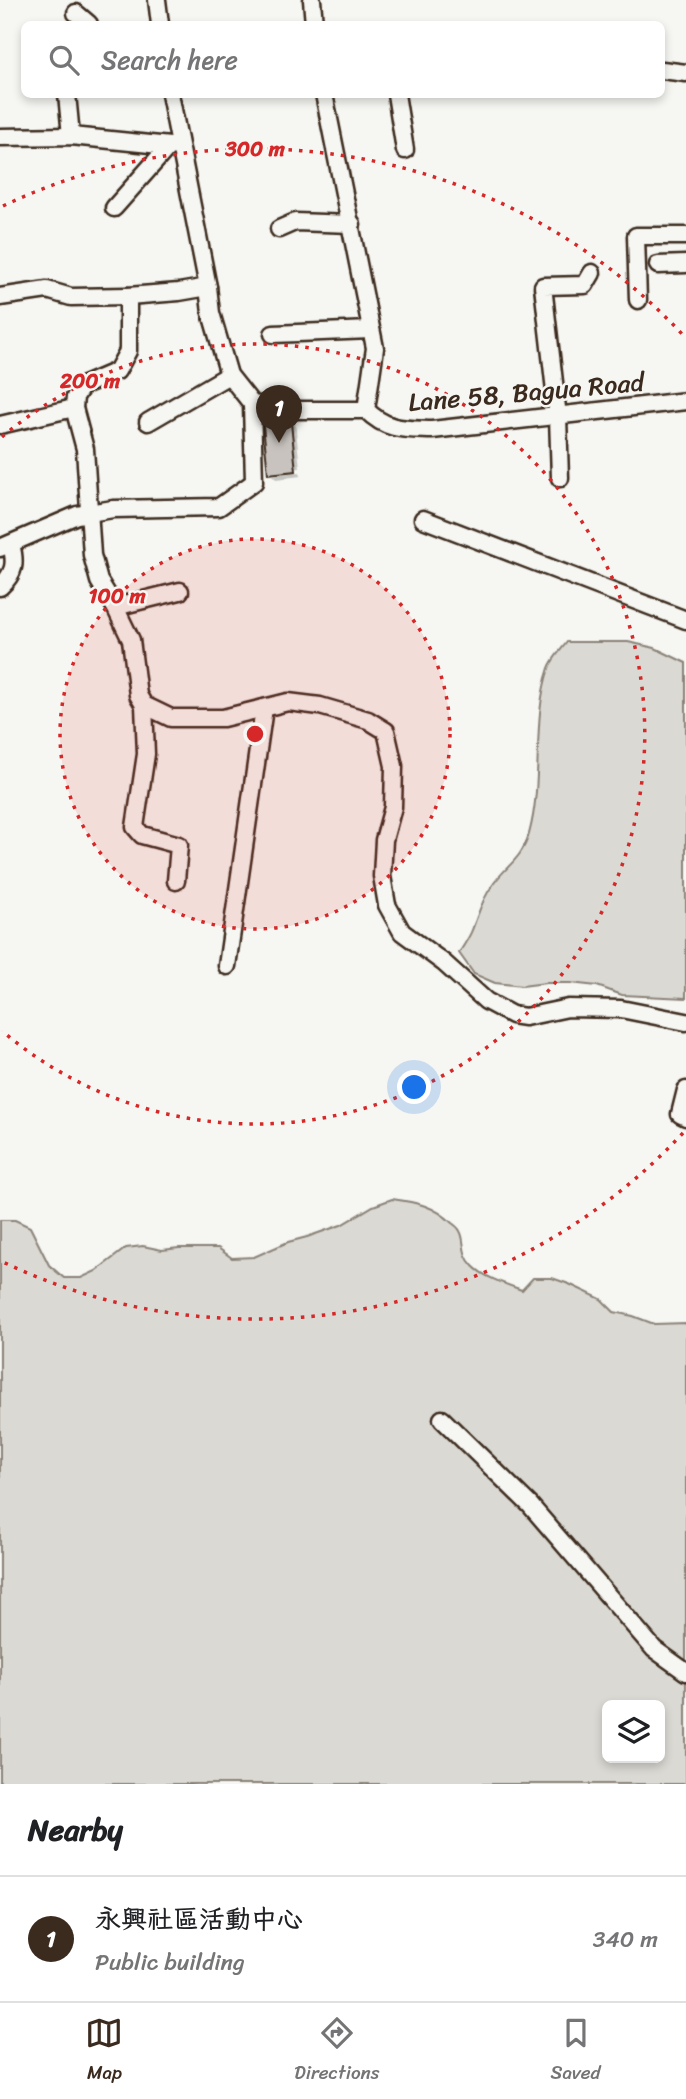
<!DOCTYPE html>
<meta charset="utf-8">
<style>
:root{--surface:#fff;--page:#f6f6f6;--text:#202124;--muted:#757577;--line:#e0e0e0;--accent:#3b2a1e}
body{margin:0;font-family:Sriracha,"LXGW WenKai TC",sans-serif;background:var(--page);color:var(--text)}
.controls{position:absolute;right:21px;bottom:21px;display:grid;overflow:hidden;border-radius:10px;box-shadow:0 4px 10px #0003}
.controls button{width:63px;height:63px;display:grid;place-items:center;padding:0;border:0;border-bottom:2px solid var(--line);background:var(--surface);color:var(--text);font:35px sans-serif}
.you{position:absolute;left:415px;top:1088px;width:24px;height:24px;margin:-18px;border:5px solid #fff;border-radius:50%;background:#1a73e8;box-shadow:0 0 0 10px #1a73e833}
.badge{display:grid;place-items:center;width:46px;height:46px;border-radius:50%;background:var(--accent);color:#fff;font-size:23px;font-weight:700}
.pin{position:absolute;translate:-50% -58px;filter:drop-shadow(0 2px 4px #0008)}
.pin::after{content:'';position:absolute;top:37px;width:24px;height:21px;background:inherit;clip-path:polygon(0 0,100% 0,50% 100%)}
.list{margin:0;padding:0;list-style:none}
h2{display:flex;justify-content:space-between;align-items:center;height:91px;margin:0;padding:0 28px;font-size:30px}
h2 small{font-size:23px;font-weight:400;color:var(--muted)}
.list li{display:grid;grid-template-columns:46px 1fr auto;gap:21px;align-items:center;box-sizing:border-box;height:126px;padding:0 28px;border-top:2px solid var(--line)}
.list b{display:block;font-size:26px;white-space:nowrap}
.list p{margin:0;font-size:23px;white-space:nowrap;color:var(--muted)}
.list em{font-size:23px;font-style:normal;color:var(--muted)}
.icon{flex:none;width:38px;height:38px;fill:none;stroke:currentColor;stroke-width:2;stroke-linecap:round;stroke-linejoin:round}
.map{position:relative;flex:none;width:686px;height:1784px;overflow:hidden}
.search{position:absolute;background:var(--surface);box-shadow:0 4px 10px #0003;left:21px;right:21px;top:21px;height:77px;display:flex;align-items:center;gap:18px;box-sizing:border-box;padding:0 24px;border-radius:10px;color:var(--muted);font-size:26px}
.sheet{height:217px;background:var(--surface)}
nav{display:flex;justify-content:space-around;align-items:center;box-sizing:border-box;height:98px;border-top:2px solid var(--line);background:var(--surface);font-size:19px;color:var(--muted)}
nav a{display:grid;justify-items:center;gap:4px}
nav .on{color:var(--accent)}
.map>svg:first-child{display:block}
</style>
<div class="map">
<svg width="686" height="1784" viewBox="0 0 686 1784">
<rect width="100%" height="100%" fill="#f6f6f2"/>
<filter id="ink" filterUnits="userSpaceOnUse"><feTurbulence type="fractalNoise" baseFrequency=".0143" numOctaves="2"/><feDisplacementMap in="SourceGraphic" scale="14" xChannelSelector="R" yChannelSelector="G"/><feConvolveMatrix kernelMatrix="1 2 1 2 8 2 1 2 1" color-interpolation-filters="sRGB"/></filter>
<g filter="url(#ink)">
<!-- green -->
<g fill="#dad9d3" stroke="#8a8278" stroke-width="2" fill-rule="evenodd">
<path d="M567,642H628L655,648L686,663V998L622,995L597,986L570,983H546L522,986L495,983L474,974L459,953C463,946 469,938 472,930C478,915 482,899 492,886C505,866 521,861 529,834C544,779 531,722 549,668C552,659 561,650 567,642Z"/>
<path d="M392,1199C416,1202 435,1206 452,1223C455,1225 458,1227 460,1231C466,1241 460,1253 473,1266C483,1277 508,1285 522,1290L533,1278H552L569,1284L601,1299L614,1312L633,1316L654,1324L686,1323V1784H0V1220H15L30,1227L49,1265L64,1278H81L96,1271L126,1248L143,1246L162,1250L179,1248H218L232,1258L254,1257L288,1242L307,1237L341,1225L373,1206ZM607,1705H660V1758H607Z"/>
</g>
<!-- shadow -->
<path fill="#0003" d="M289,414L295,421L300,468L273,471V475L300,472L301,476L276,479L270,473Z"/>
<!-- building -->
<path fill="#c8c3be" stroke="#3b2a1e" stroke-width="2" d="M290,413L296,471L268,474L262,415Z"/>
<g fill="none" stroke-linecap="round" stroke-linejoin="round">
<defs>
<g id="minor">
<path d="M157,0L160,24"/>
<path d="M312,0L314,24"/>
<path d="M76,13L89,24"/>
<path d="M662,70L686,73"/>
<path d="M67,94L71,136"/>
<path d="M170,94L208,287L179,292L128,296V351L117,371L82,386L75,397L74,408L85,449L92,555L99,581L115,607L131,640L138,695L144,705L171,718H223L288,702L320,706L368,720L386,731L394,766L393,807L384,840L382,876L387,905L402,932L444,963L486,1001L512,1015L525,1017L568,1008L621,1009L686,1022"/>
<path d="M324,94L375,348L366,410"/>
<path d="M396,94L405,150"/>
<path d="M0,137L71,136L180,147"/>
<path d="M114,208L169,146"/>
<path d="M279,229L295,222L352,224"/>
<path d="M658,265L686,264"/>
<path d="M208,287L211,313L229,375L252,404L294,410H366C387,431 405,429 432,430L686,401"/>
<path d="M0,297L47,290L71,297L128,296"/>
<path d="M638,300L636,236H686"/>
<path d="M273,334L371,330"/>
<path d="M148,422L229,375"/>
<path d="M0,425L74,408"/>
<path d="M560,478L558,417L543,286L585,285L592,273"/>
<path d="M423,519L686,620"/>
<path d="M0,548L77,515L113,509L219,507L254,482L252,404"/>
<path d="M0,587C15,573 16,563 11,544"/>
<path d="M115,607L180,591"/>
<path d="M144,705L146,754L135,827L142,835L179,845L176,881"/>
<path d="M227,966L264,708"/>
<path d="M686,1090L680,1114L686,1117"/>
<path d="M442,1419L530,1505L654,1649L686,1672"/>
</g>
</defs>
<!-- minor casing -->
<use href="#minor" stroke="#3b2a1e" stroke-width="21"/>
<!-- minor -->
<use href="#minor" stroke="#f6f6f2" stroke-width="16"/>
</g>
</g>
<!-- distance rings -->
<circle cx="255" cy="734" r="195" fill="#d62828" fill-opacity=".12"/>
<g fill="none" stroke="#d62828" stroke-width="3.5" stroke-dasharray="3.5 7">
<circle cx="255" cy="734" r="195"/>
<path d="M2 437A390 390 0 1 1 2 1031"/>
<path d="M683 1133A585 585 0 0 1 3 1262M3 206A585 585 0 0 1 683 335"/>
</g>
<g text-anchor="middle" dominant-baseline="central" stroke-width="5" stroke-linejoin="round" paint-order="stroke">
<!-- street labels -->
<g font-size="26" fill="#3b2a1e" stroke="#f6f6f2">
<text transform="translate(526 392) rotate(-5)">Lane 58, Bagua Road</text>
</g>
</g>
<circle cx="255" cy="734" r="10" fill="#d62828" stroke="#f6f6f2" stroke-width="3.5"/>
<g font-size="21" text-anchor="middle" font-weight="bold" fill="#d62828" stroke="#f6f6f2" stroke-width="5" stroke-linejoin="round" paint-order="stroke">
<text x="255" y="156">300 m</text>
<text x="90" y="388">200 m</text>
<text x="117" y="603">100 m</text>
</g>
</svg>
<div class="controls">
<button><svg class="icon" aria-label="layers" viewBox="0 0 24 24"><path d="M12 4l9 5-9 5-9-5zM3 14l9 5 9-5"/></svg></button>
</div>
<div class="you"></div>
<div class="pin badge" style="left:279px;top:443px">1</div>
<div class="search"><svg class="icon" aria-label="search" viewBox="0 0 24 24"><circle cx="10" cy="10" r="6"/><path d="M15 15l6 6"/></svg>Search here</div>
</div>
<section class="sheet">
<h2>Nearby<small></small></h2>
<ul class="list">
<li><span class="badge">1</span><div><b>永興社區活動中心</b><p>Public building</p></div><em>340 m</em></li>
</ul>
</section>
<nav>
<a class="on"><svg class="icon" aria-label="map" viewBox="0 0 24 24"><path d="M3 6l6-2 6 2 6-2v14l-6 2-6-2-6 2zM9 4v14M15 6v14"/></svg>Map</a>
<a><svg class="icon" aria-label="directions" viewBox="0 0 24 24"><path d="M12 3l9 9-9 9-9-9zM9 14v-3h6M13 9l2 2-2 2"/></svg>Directions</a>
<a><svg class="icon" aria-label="saved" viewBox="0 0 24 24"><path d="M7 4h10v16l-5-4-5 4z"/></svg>Saved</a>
</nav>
